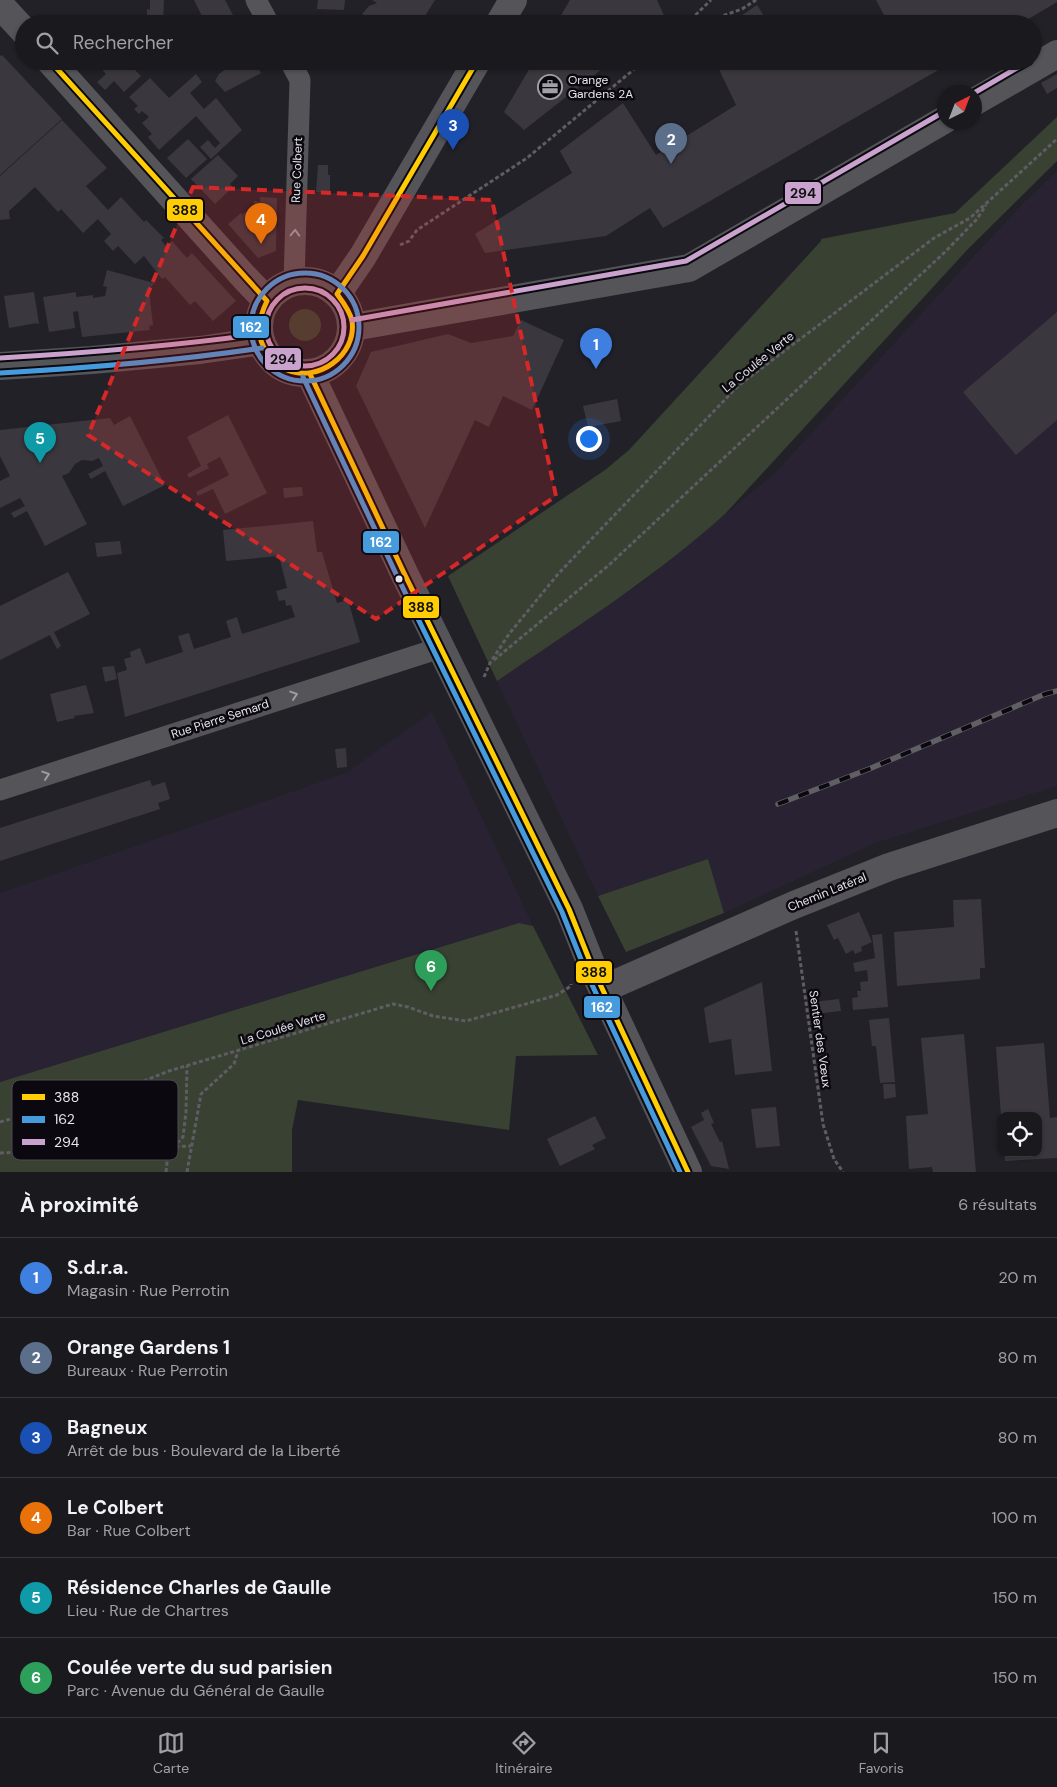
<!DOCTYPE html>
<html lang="fr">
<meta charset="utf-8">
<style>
:root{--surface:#1a191e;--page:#27262b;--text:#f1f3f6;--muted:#9fa0a4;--line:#38383c;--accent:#a2a0a7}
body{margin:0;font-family:"DM Sans",sans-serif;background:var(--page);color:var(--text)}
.controls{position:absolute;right:15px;bottom:15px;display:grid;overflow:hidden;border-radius:10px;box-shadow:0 1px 4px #0004}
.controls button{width:45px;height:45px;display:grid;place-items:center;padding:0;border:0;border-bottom:1px solid var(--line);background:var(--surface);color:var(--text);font:25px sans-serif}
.compass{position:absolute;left:937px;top:85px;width:45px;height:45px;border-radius:50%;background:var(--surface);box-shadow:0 1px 4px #0004;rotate:42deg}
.you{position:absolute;left:588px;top:438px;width:18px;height:18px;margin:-12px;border:4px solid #fff;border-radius:50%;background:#1a73e8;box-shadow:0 0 0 8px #1a73e833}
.badge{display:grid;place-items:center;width:32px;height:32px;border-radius:50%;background:var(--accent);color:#fff;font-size:16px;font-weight:700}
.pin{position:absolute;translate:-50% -41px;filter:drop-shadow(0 1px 2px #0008)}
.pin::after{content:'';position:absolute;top:26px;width:18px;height:15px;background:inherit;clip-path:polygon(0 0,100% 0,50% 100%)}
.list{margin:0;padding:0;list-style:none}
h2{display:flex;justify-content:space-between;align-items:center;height:65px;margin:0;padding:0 20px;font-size:21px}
h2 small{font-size:16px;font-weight:400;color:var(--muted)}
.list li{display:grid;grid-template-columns:32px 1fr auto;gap:15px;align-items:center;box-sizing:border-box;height:80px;padding:0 20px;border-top:1px solid var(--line)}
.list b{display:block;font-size:19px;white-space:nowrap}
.list p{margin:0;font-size:16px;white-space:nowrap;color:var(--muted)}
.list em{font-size:16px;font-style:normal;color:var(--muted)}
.icon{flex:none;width:28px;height:28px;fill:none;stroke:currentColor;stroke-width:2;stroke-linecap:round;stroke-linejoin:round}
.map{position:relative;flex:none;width:1057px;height:1172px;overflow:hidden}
.search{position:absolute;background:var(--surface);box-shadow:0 1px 4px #0004;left:15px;right:15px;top:15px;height:55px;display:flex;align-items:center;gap:12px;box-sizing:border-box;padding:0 18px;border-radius:28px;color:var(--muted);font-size:19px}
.sheet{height:545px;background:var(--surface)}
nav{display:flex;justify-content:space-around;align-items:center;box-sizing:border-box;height:70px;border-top:1px solid var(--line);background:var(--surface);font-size:14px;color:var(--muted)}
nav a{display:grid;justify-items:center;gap:2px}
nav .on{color:var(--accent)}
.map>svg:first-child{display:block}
</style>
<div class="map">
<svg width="1057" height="1172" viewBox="0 0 1057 1172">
<rect width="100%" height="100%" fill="#232128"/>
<!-- built -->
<g fill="#282232">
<path d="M1057,171V786L875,843L724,913L708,860L598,896L497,681L645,580L774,474L1023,203Z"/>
<path d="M432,712L533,926L519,923L0,1082V893L346,773Z"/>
</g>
<!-- green -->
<g fill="#384132">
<path d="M1057,117V161L968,249L725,514C655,577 575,628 497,681L448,576L605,470L629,450L821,241V239L955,213Z"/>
<circle cx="305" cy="325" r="16"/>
<path d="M708,859L724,913L626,952L598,896Z"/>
<path d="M519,923L533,926L598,1055L516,1056L509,1130L298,1100L292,1130V1172H0V1082Z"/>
</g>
<!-- building -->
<g fill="#3a383e">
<path d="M150,0H164L163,24H147V9L150,10Z"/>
<path d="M194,0H225L233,15L216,24H206Z"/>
<path d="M318,0H345L344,10L317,9Z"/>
<path d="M372,0H435L420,24H366L362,21L365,16L362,14L369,6L377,3Z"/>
<path d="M570,0H657L666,20L661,24H556Z"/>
<path d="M876,0H1057V2L1020,24H874L885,17Z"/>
<path d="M757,5L769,24H729Z"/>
<path d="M94,16L102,24H85Z"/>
<path d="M247,16L251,24H234Z"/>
<path d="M2,55L62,119L0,175V56Z"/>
<path d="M94,61H133L137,65L133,68L141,76L124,92L114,81L105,90L97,82L106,74Z"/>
<path d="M224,61H254L261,73L225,92L215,81L219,74L227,68Z"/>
<path d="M328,61H341V69L327,68Z"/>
<path d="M384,61H404L399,70Z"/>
<path d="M534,61H612L524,130L504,112Z"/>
<path d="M715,61H791L796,69L810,61H954L663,228L650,208L606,236L485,253L475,234L572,173L560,151L623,103L656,155L736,105Z"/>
<path d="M196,74L202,82L190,93L204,109L216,98L242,130L211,159L200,147L208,140L215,148L220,143L196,116L159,150L148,137L152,134L142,123L149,117L142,111L139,114L134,109L138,106L129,97L150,78L169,98Z"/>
<path d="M1057,74V88L1047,94L1041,83Z"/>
<path d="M62,120L107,168L86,186L108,210L121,197L144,222L146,220L164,238L161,240L166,246L172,241L187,258L192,253L236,301L213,321L195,301L190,305L165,277L162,279L144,256L135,264L118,246L113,251L104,241L111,234L98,219L83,233L61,209L58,212L35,187L9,211L10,219L0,220V176Z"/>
<path d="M188,139L207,159L186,178L167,158Z"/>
<path d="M218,155L238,176L230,184L233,187L215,204L191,179Z"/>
<path d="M318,165H328V175H330V193L316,192Z"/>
<path d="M260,197L277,198L276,251L258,258L228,224L241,213L242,215L245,212L248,216L253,214L254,201L260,202Z"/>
<path d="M107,270L154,283L149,290L153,325L149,326L150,330L82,337L78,311L73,312L75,328L49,332L43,297L76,292V297L93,295V298L105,296L107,287L103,286Z"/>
<path d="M34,292L39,324H37V323L9,328L4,296Z"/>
<path d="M1057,312V420L1016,455L963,392Z"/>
<path d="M521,320L564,340L532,410L503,396L489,427L475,420L425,528L356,386L371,352L448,334L471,343L513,336Z"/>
<path d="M617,399L621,421L588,427L583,406Z"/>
<path d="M228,415L267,493L225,514L213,489L198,496L196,492L229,475L220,457L207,464L209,468L189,478L187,474L201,466L187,437Z"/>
<path d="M130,416L165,485L123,506L105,471L91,479L88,474L103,466L99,458L92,461L82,460L75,464L69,473L62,476L87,524L45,546L27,511L14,518L11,513L25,506L20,498L0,508V481L10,476L0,456V430L110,418L114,425Z"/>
<path d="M302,487L303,496L284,498L283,488Z"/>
<path d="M313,521L317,552H322L337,603L348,600L360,642L125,717L117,673L127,670L124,659L131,657L130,652L140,648L146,664L183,652L178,636L189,633L194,649L231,637L226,621L237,617L242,634L295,617L291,605L286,606L285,600L279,601L276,591L287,588L279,556L226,561L223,530Z"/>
<path d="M120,541L122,554L97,557L95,543Z"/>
<path d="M68,572L90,614L54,632L61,646L57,649L50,635L0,660V606Z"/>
<path d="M114,666L117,679L105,682L102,667Z"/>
<path d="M86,685L94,713L74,716L75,718L57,722L50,694Z"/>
<path d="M346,748L347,767L337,768L335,749Z"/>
<path d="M150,780L152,786L165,782L170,799L158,803L160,809L0,861V828Z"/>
<path d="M981,899L985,968H980V979L897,986L894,932L954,927L953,900Z"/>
<path d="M859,912L872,942L861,947L862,951L855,954L853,950L846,954L838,938L834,940L827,925Z"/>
<path d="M882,934L888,1007L853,1010L852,998L858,997L857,991H861L860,982L868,981L867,970L855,972L853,963L875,958L872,935Z"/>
<path d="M762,982L772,1071L735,1075L731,1039L709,1043L704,1008Z"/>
<path d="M839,999L841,1011L814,1014L813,1002Z"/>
<path d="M889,1018L895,1082L880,1083L876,1046H872L869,1020Z"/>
<path d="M964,1034L976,1172H933L932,1167L909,1169L906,1116L928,1114L921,1038Z"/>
<path d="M1044,1043L1050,1118L1057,1117V1158L1005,1161L1004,1153H1038V1116H1001L996,1047Z"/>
<path d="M883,1084H895L896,1097L884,1099Z"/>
<path d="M776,1107L780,1146L756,1148L751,1109Z"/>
<path d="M708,1109L714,1123L711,1124L720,1142L722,1141L729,1169L711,1166L691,1127L704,1120L701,1113Z"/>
<path d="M595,1116L606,1138L592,1145L595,1149L560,1166L547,1139Z"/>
</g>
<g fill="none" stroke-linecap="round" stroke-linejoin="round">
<!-- path -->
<g stroke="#5f5d63" stroke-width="3" stroke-dasharray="4 2.5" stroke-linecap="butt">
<path d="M686,24L711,0"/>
<path d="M699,24L742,9L756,0"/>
<path d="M400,245L409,241L417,230L527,158L644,61"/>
<path d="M494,660L609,565L946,251L977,219L986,205"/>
<path d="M484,677L490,663L509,634L558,574L738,386L934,238L970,218L1057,139"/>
<path d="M796,931L823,1124L834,1159L843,1172"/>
<path d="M0,1122L136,1084L169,1071L393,1004L408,1007L433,1016L466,1021L557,995L571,986V984"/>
<path d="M0,1153L191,1146"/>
<path d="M166,1172L168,1153L183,1137L186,1112L187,1066"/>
<path d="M187,1172L201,1094L234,1064L238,1051"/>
</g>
<!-- street -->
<g stroke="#555458" stroke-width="21">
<path d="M256,0L269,24"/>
<path d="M290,61L300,80L294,282"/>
<path d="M0,790L440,648"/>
</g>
<!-- secondary -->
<g stroke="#555458" stroke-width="28">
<path d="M0,5L24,31"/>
<path d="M499,24L513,0"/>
<path d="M50,61L244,277L267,301"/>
<path d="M974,102L1057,54"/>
<circle cx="305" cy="327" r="46"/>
<path d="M337,294L363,256L477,61"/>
<path d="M353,327L689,268L944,120"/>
<path d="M0,366L92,360L200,350L261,341"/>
<path d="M310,374L404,573L569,909L593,969L688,1172"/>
<path d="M603,989L794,905L889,867L1057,813"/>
</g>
<defs>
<path id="rail" d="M778,804L869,769L1045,694L1057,691"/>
</defs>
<!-- rail casing -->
<use href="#rail" stroke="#605f64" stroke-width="5.5"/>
<!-- rail -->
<use href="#rail" stroke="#0b090f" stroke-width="4" stroke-dasharray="11" stroke-linecap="butt"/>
<defs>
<g id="bus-1">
<path d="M50,61L267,301C259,317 255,337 267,352C273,359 279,366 287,370C318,383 357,355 352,321C350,311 343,302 337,294L363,256L477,61"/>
<path d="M310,374L404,573L569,909L593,969L688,1172"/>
</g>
<g id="bus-2">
<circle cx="305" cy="327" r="54"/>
<path d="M0,373C88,368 175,361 262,348"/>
<path d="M303,377L397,576L562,912L586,972L680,1172"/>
</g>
<g id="bus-3">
<path d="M974,93L1029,61"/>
<circle cx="305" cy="327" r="39"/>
<path d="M352,320L686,261L940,114"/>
<path d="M0,358C87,353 174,346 260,334"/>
</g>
</defs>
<!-- bus-1 casing -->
<use href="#bus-1" stroke="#0b090f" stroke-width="9"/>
<!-- bus-2 casing -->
<use href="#bus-2" stroke="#0b090f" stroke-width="9"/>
<!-- bus-3 casing -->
<use href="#bus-3" stroke="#0b090f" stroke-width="9"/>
<!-- bus-1 -->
<use href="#bus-1" stroke="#ffcd01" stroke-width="5"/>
<!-- bus-2 -->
<use href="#bus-2" stroke="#469bdc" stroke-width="5"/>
<!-- bus-3 -->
<use href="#bus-3" stroke="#c9a3cd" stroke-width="5"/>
</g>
<!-- one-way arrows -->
<defs><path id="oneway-chevron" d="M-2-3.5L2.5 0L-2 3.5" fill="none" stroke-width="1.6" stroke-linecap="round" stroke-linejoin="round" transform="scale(1.25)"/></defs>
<g stroke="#9e9ca2">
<use href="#oneway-chevron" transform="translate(295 233) rotate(-88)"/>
<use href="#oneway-chevron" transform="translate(294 695) rotate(-18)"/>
<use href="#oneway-chevron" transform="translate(46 775) rotate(-18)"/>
</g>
<!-- marked area -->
<path fill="#d62828" fill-opacity="0.2" stroke="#d62828" stroke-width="4" stroke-dasharray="10 6" stroke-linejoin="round" d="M193,187L492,200L556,496L376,619L88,435Z"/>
<!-- icons -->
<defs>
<symbol id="office-ring" viewBox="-11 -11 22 22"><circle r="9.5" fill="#0b090f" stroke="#a2a0a7" stroke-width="1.5"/><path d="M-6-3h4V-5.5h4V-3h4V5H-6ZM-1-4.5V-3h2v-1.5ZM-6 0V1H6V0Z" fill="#a2a0a7"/></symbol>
</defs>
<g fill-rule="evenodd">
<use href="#office-ring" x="536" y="73" width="28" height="28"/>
</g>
<!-- markers -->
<circle fill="#e6e4ec" stroke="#0b090f" stroke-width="2" cx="399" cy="579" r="4.5"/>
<g text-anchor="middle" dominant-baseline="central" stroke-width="5" stroke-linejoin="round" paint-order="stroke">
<!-- poi labels -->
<g font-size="12" fill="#e6e4ec" stroke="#0b090f" text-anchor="start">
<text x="568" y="80">Orange<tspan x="568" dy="14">Gardens 2A</tspan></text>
</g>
<!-- street labels -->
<g font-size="12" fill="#e6e4ec" stroke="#0b090f">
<text transform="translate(297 170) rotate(-88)">Rue Colbert</text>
<text transform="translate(758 362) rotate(-39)">La Coulée Verte</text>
<text transform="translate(220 719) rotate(-18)">Rue Pierre Semard</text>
<text transform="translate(827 892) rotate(-22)">Chemin Latéral</text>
<text transform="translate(283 1028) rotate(-17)">La Coulée Verte</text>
<text transform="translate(820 1039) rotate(82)">Sentier des Vœux</text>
</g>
</g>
<!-- legend -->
<rect x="12" y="1080" width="166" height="80" rx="8" fill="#0b090f" stroke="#4d4b51" stroke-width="1"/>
<rect x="22" y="1094" width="23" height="6" fill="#ffcd01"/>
<rect x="22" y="1116" width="23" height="7" fill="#469bdc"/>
<rect x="22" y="1139" width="23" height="6" fill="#c9a3cd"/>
<g font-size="14" fill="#e6e4ec">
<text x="54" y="1102">388</text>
<text x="54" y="1124">162</text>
<text x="54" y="1147">294</text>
</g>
<g stroke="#0b090f" stroke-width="2">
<rect x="784" y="181" width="38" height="24" rx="5" fill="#c9a3cd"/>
<rect x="166" y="198" width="38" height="24" rx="5" fill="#ffcd01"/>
<rect x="232" y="315" width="38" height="24" rx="5" fill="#469bdc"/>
<rect x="264" y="347" width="38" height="24" rx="5" fill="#c9a3cd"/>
<rect x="362" y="530" width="38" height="24" rx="5" fill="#469bdc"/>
<rect x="402" y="595" width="38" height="24" rx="5" fill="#ffcd01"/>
<rect x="575" y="960" width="38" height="24" rx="5" fill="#ffcd01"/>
<rect x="583" y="995" width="38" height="24" rx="5" fill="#469bdc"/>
</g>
<g font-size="14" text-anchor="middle" font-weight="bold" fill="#fff">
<text x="251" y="332">162</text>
<text x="381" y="547">162</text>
<text x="602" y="1012">162</text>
</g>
<g font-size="14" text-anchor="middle" font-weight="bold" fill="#111">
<text x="803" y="198">294</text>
<text x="185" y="215">388</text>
<text x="283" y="364">294</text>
<text x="421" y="612">388</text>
<text x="594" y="977">388</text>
</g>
</svg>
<div class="controls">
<button><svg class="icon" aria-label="locate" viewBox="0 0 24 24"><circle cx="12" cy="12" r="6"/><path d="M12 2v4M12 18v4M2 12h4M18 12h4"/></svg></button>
</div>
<svg class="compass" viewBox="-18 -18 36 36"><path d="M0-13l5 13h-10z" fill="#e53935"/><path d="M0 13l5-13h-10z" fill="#9fa0a4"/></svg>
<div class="you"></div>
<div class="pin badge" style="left:596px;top:369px;background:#3f7fe0">1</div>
<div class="pin badge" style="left:671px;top:164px;background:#5c6f8a">2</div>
<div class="pin badge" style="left:453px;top:150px;background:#1a4fb4">3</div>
<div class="pin badge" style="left:261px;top:244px;background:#e8710a">4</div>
<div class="pin badge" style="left:40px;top:463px;background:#0f9aa8">5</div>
<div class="pin badge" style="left:431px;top:991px;background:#2e9e5b">6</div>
<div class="search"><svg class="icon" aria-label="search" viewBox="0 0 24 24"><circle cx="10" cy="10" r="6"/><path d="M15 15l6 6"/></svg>Rechercher</div>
</div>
<section class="sheet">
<h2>À proximité<small>6 résultats</small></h2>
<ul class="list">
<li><span class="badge" style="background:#3f7fe0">1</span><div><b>S.d.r.a.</b><p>Magasin · Rue Perrotin</p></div><em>20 m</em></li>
<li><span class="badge" style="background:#5c6f8a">2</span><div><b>Orange Gardens 1</b><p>Bureaux · Rue Perrotin</p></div><em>80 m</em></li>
<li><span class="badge" style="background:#1a4fb4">3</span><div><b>Bagneux</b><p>Arrêt de bus · Boulevard de la Liberté</p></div><em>80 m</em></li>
<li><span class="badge" style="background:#e8710a">4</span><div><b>Le Colbert</b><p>Bar · Rue Colbert</p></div><em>100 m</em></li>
<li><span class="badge" style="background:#0f9aa8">5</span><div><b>Résidence Charles de Gaulle</b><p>Lieu · Rue de Chartres</p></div><em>150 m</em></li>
<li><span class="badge" style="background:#2e9e5b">6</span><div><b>Coulée verte du sud parisien</b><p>Parc · Avenue du Général de Gaulle</p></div><em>150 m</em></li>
</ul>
</section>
<nav>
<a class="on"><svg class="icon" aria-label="map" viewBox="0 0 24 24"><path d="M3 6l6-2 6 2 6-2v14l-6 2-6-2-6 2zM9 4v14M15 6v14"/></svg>Carte</a>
<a><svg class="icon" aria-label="directions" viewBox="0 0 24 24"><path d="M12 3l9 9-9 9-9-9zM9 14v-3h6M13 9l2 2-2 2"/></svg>Itinéraire</a>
<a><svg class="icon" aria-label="saved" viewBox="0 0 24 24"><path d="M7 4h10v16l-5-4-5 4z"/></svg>Favoris</a>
</nav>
